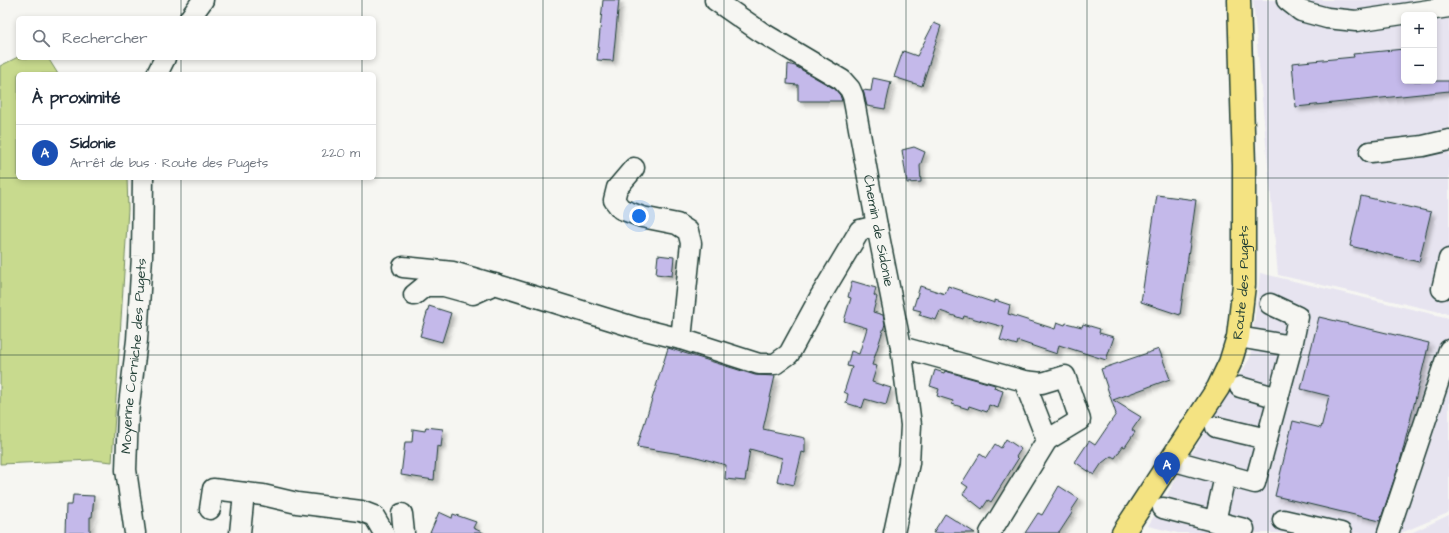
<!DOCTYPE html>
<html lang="fr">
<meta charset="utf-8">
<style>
:root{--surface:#fff;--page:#f2f2f3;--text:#1f2937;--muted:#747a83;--line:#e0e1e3;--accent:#0f766e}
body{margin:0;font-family:"Architects Daughter",sans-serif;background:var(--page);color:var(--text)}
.controls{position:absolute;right:12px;top:12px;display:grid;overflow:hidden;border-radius:6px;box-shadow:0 2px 6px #0003}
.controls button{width:36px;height:36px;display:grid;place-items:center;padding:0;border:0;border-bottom:1px solid var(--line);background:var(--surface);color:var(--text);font:20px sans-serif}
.you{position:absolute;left:639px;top:216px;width:14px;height:14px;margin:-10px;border:3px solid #fff;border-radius:50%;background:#1a73e8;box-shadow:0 0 0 6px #1a73e833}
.badge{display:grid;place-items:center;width:26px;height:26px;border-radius:50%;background:var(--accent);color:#fff;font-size:13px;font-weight:700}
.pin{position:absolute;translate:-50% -33px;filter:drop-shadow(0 1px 2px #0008)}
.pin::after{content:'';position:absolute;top:21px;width:14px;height:12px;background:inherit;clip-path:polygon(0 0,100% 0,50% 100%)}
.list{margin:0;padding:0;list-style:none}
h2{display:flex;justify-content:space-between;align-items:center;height:52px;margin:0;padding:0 16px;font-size:17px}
h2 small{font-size:13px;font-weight:400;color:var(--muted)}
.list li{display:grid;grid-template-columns:26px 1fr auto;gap:12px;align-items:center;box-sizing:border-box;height:56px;padding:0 16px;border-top:1px solid var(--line)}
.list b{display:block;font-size:15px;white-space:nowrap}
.list p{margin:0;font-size:13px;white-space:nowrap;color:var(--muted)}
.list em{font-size:13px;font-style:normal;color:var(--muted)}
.icon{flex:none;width:22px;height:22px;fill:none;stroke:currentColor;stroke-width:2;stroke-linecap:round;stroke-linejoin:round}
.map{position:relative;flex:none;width:1449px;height:533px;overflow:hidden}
.search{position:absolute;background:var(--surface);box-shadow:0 2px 6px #0003;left:16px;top:16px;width:360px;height:44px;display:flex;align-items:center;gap:10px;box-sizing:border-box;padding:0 14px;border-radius:6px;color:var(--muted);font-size:15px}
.panel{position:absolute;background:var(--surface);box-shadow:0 2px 6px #0003;left:16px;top:72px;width:360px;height:108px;border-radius:6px}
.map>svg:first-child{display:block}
</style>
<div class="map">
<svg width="1449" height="533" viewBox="0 0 1449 533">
<defs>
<filter id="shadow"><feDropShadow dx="3.5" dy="3.5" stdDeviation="2" flood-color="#0004"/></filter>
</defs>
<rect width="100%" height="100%" fill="#f6f6f2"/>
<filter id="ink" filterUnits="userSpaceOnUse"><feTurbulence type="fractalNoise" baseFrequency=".025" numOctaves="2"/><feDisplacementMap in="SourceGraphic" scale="8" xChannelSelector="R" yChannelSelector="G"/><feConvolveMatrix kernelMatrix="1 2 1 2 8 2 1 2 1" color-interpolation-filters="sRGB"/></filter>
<g filter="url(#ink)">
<!-- built -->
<g fill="#e7e4f0" fill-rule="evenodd">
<path d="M1253,0H1449V314L1278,275ZM1404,15H1434V81H1404Z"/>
<path d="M1260,273L1449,318V510L1448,513L1401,533H1178L1148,526L1250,358Z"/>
<path d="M1449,515V533H1411Z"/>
</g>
<!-- green -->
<path fill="#c8da8e" stroke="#748c61" d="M18,57V58H48L58,74H18V178H127L128,209L112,462L93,460L0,464V66Z"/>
<!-- building -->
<g fill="#c4b9ea" stroke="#1f3d34" filter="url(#shadow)">
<path d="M603,0H619L613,61L597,60Z"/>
<path d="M934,23L941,26L922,86L894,77L903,51L917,56Z"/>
<path d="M1404,49V81H1449V91L1296,107L1292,63L1354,57L1353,54Z"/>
<path d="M788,64L795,66L835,89L840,95L842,101H798V85L787,84Z"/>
<path d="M873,78L891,82L885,109L867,106L863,90L871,91Z"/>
<path d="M914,147L925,152L920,166L921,182L907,183L902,150Z"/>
<path d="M1157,195L1196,200L1180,315L1141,302Z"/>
<path d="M1361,196L1431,212L1419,262L1350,246Z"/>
<path d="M658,255L674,257L672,276L656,274Z"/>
<path d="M852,281L876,288L874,295L877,297L873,312L883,315L885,324L872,365L877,366L872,382L891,388L886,405L865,399L862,408L846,403L848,394L844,392L852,367L847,366L851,351L859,354L867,328L844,321L851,298L848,297Z"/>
<path d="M920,286L945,294L948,286L963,291L962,292L995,303V300L1010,305L1008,314L1055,329L1057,322L1065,325L1066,323L1082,327L1083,324L1100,329L1099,333L1114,337L1106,360L1059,345L1057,354L1018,341L1017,345L1000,340L1004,327L964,316L963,319L940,311L936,320L919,315L921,311L913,309Z"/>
<path d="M429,306L451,313L442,342L420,336Z"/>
<path d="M1319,317L1429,343L1400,462L1380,521L1275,496L1293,421L1321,428L1329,396L1301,389Z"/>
<path d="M668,348L755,375L775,376L763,429L805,438V453L802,452L794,485L777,481L782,458L750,449L745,481L725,479L726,465L693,456L637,447Z"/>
<path d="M1159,349L1170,379L1113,400L1141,417L1132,430L1135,432L1125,447L1123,446L1115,458L1111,456L1102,463L1094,475L1075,462L1089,441L1095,445L1116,414L1101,369Z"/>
<path d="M935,370L944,373L945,371L995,385L994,388L1003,391L998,408L989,405L987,412L969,406L968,409L952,404L953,401L937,396L939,389L930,386Z"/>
<path d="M426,427L443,429L441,447L437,446L434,480L401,475L405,442H412L413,429L425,431Z"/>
<path d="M1006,439L1021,449L1016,457L1018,459L991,502L988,500L982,509L963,494L968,487L962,483L980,454L986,458L995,444L1001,448Z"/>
<path d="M1059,486L1079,499L1071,511L1072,513L1059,533H1025L1038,513L1042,515Z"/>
<path d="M73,495L94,496L92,517H90V533H65L66,505H72Z"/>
<path d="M439,512L452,518L453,514L476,522L473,528L484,533H430Z"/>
<path d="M945,514L975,533H933Z"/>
</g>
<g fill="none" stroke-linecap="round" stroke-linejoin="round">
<defs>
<g id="minor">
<path id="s1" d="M715,0L761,32L842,80L850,89L853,96L877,226L901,347L911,425L909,463L894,533"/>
<path d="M1287,0L1301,11L1327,18L1356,21L1449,7"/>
<path d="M190,18L203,0"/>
<path d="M157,74L165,58"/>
<path d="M1370,152L1423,146L1449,140"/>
<path d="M634,168L617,188L614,200L621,209L642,217L677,224L688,231L691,243L681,339"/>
<path d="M403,267L453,272L501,286L637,328L681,339L759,364H775L789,354L820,297L860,230L877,226"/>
<path d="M1442,289L1449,259"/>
<path d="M414,295L425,286H444L473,294L495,284"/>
<path d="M1270,304L1298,317L1292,346"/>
<path d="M901,347L1024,381L1047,440L990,533"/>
<path d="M1024,381L1042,383L1065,376L1080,420L1047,440"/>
<path d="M1240,387L1278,398"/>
<path d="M1216,427L1267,439"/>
<path d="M1171,460L1255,483L1292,346L1238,337"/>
<path d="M1163,508L1244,529"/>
<path d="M210,509L213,489L263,495L297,503L361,511L374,516L384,533"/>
<path d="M402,514L404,533"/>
<path d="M1283,520L1341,533"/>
<path d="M1215,522L1225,476"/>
<path id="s2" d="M135,533L126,470L128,413L137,340L142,256L143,178"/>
<path d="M240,533L244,493"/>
<path d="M1388,533L1449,350"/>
</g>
<g id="major">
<path id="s3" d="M1123,533L1218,388L1230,363L1238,337L1244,285V165L1239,0"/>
</g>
</defs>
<!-- minor casing -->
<use href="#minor" stroke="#1f3d34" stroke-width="23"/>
<!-- major casing -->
<use href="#major" stroke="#1f3d34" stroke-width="25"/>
<!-- minor -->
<use href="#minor" stroke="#f6f6f2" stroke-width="20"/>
<!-- major -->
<use href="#major" stroke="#f4e382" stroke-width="22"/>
</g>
</g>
<!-- grid -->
<path fill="none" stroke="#1f3d34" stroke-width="1" stroke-opacity="0.55" d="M181,0V18M362,0V18M543,0V533M724,0V533M906,0V533M1087,0V533M1268,0V533M181,58V74M362,58V74M0,178H18M181,178V533M362,178V533M374,178H1449M0,355H1449"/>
<g text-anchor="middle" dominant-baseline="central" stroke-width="4" stroke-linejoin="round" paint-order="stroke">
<!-- street labels -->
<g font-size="14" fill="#1f3d34" stroke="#f6f6f2">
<text stroke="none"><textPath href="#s1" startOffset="307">Chemin de Sidonie</textPath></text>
<text stroke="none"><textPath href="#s3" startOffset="283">Route des Pugets</textPath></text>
<text stroke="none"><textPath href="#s2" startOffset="178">Moyenne Corniche des Pugets</textPath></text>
</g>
</g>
</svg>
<div class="controls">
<button>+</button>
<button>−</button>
</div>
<div class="you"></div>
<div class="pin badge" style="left:1167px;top:485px;background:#1a4fb4">A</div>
<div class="search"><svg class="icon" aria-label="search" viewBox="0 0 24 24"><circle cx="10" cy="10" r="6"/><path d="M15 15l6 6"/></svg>Rechercher</div>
<section class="panel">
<h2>À proximité<small></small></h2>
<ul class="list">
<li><span class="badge" style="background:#1a4fb4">A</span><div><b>Sidonie</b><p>Arrêt de bus · Route des Pugets</p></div><em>220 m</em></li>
</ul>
</section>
</div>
